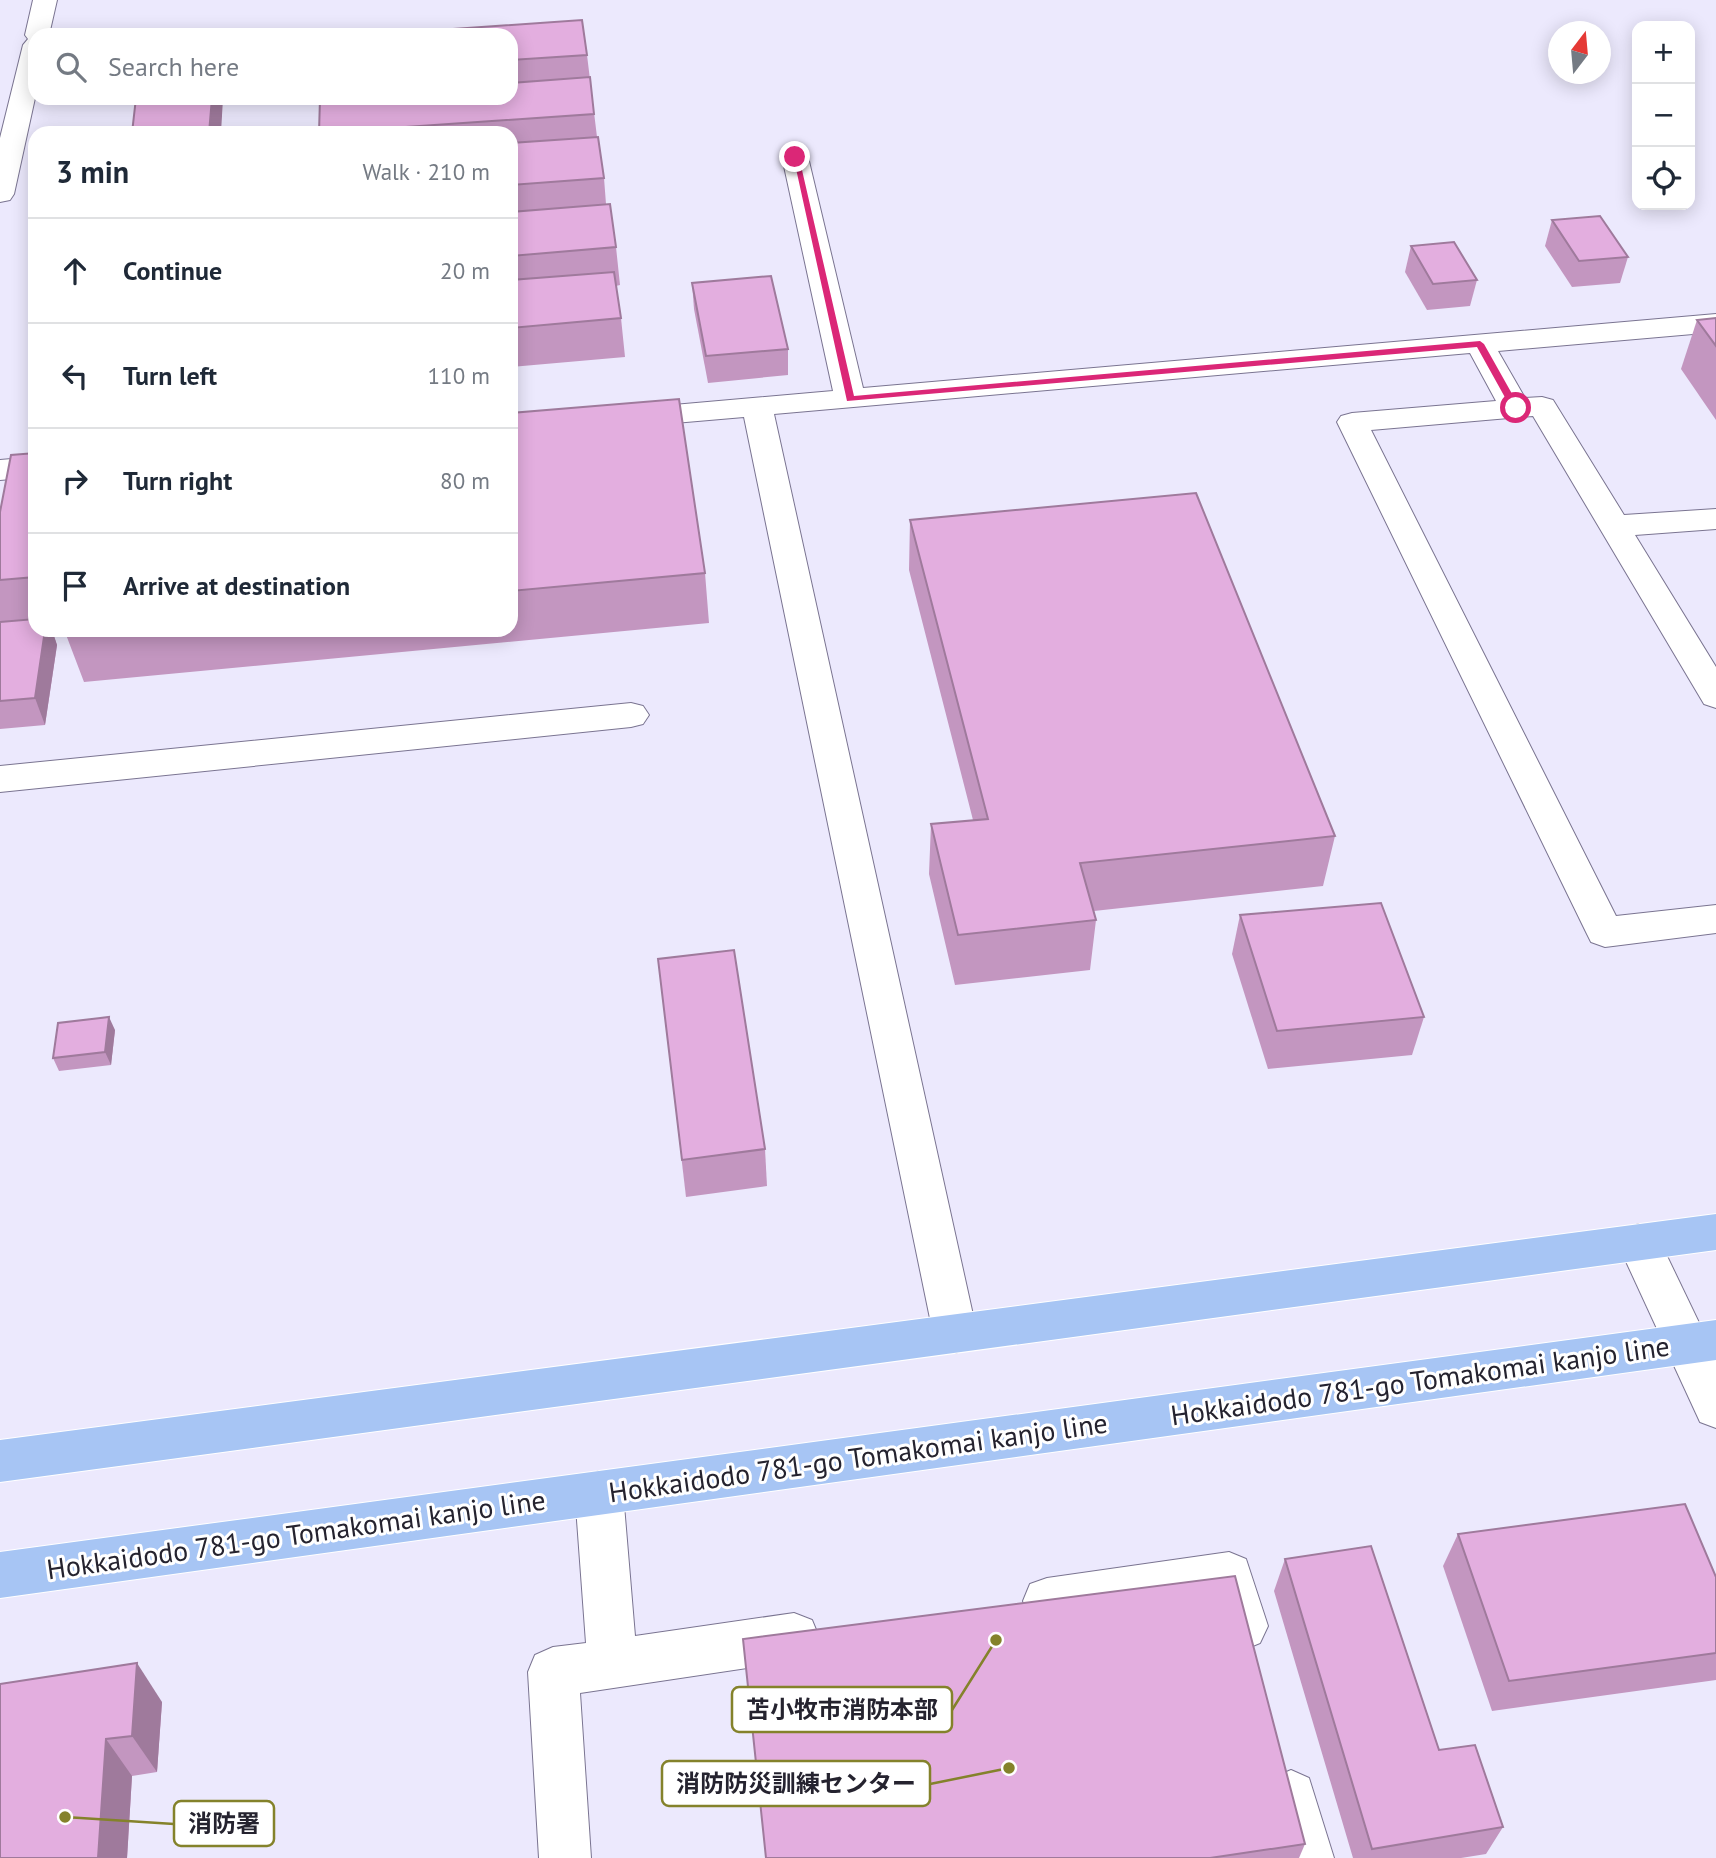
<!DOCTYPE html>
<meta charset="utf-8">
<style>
:root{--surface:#fff;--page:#f2f2f3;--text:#1f2937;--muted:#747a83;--line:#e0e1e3}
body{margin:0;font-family:"PT Sans","Noto Sans JP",sans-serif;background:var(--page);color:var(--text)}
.controls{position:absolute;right:21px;top:21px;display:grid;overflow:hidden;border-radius:14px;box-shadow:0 4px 18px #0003}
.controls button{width:63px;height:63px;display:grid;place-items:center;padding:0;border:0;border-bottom:2px solid var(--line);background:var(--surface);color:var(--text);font:35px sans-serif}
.compass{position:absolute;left:1548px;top:21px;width:63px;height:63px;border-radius:50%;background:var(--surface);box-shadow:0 4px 18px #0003;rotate:16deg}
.stop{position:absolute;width:21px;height:21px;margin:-16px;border:5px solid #db2777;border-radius:50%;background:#fff}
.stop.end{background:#db2777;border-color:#fff;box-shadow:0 2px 7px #0008}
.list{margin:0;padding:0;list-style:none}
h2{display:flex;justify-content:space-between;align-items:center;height:91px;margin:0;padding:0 28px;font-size:30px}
h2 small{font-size:23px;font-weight:400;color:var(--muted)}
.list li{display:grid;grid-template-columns:46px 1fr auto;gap:21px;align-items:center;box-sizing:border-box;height:105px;padding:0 28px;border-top:2px solid var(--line)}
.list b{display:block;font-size:26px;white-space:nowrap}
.list em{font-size:23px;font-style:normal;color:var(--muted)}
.icon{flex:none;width:38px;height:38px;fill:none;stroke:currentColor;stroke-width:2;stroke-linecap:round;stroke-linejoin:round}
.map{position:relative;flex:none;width:1716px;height:1858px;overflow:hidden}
.search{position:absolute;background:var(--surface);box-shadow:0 4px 18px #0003;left:28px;top:28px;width:490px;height:77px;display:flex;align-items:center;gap:18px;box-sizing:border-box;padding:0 24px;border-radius:21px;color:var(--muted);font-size:26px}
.panel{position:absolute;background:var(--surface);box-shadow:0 4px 18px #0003;left:28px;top:126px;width:490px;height:511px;border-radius:21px}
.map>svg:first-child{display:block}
</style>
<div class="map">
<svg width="1716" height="1858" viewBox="0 0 1716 1858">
<rect width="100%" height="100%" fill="#ece9fd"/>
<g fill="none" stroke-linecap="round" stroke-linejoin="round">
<defs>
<g id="minor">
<path d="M33,0H57L49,35H35V98L14,194L10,200L0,202V138L23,45L28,39L25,35Z"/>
<path d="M795,149L804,151L808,157L863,388L1716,314V332L1498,351L1525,398L1542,397L1553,400L1624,515L1716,509V529L1635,535L1716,667V708L1704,704L1533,416L1371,430L1616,916L1716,905V933L1605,947L1591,942L1586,932L1337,422L1341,416L1352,413L1496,401L1470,353L774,414L977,1333L971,1347L955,1353L939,1347L933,1333L744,417L628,427L617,424L613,418L617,412L628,409L833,391L782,157L786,151Z"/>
<path d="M35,457V477L0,480V460Z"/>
<path d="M631,703L643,706L649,715L643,724L631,727L0,792V766Z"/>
<path d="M1639,1224L1654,1229L1716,1358V1428L1700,1422L1617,1242L1624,1229Z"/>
<path d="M599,1471L616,1478L623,1493L635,1636L794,1613L812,1620L819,1637L812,1654L794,1661L580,1693L591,1858H539L528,1672L535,1655L553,1647L586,1643L575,1493L582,1478Z"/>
<path d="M1229,1552L1246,1559L1268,1626L1260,1643L1243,1650L1226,1643L1212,1601L1047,1624L1030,1618L1023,1601L1030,1584L1047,1578Z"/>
<path d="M1291,1770L1309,1778L1334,1858H1282L1265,1796L1273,1778Z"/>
</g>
<g id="major">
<path d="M1716,1214V1250L0,1482V1440Z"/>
<path d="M1716,1320V1360L0,1598V1552Z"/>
</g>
</defs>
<!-- minor casing -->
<use href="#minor" stroke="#7a7491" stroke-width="2"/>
<!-- major casing -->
<use href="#major" stroke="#fff" stroke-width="2"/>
<!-- minor -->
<use href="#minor" fill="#fff" fill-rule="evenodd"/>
<!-- major -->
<use href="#major" fill="#a7c5f4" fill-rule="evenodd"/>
</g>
<!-- wall -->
<g fill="#c396c0">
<path d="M511,35L587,55L597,137L604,178L606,204L616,247L620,285L616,286L621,318L625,357L511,367V133H319L511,98Z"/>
<path d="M1552,220L1628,257L1620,283L1572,287L1545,246Z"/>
<path d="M1411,246L1477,280L1470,306L1427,310L1405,272Z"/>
<path d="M692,283L788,349V375L708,383L694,309Z"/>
<path d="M1716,318V420L1681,369L1697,320Z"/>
<path d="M511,413L705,573L709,623L84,682L65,632L82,630H511Z"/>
<path d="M35,453V630H52L57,645L45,725L0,729V512Z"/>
<path d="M910,520L1335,836L1323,886L1094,911L1096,920L1090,970L955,985L929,874L931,824L973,820L909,570Z"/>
<path d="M1240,915L1424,1017L1412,1055L1268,1069L1232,954Z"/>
<path d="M658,959L765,1149L767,1186L686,1197Z"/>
<path d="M115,1030L111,1065L59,1071L53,1058Z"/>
<path d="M1458,1534L1716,1577V1680L1492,1711L1443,1566Z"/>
<path d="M1285,1559L1439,1750L1503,1827L1486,1854L1461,1858H1353L1274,1591Z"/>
<path d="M0,1684L162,1702L157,1772L132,1776L127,1858H0Z"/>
<path d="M1305,1844L1299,1858H766Z"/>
</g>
<!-- shaded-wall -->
<g fill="#9f7a9c">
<path d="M212,98H223L221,133H209Z"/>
<path d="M45,630H52L57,645L45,725L35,698Z"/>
<path d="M109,1017L115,1030L111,1065L105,1052Z"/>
<path d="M137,1663L162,1702L157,1772L132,1736Z"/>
<path d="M106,1739L132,1776L127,1858H98Z"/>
</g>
<!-- building -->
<g fill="#e3aedf" stroke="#9f7a9c" stroke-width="2">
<path d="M582,20L587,55L511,60V35H367Z"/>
<path d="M590,77L594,114L319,133L320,98H511V83Z"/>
<path d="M136,98H212L209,133H132Z"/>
<path d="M598,137L604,178L511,185V143Z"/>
<path d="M610,204L616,247L511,256V212Z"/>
<path d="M1600,216L1628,257L1579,261L1552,220Z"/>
<path d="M1454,242L1477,280L1433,284L1411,246Z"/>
<path d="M614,272L621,318L511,328V280Z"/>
<path d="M771,276L788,349L706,356L692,283Z"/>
<path d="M1716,318V346L1697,320Z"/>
<path d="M679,399L705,573L511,591V413Z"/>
<path d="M35,453V577L0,580V512L11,455Z"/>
<path d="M1196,493L1335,836L1080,863L1096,920L958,935L931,824L988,819L910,520Z"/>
<path d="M35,619V630H45L35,698L0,701V622Z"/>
<path d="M1381,903L1424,1017L1277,1031L1240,915Z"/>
<path d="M734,950L765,1149L682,1160L658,959Z"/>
<path d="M109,1017L105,1052L53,1058L58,1023Z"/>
<path d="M1685,1504L1716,1577V1653L1509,1681L1458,1534Z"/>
<path d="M1371,1546L1439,1750L1475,1745L1503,1827L1372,1849L1285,1559Z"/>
<path d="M1235,1576L1305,1844L1210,1858H766L743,1639Z"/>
<path d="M137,1663L132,1736L106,1739L98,1858H0V1684Z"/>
</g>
<!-- route -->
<path fill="#db2777" d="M793,155L799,157L854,396L1480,341L1484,344L1520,408L1512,410L1477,347L847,401Z"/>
<g text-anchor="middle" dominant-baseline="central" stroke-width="6" stroke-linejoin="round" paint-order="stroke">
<!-- near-street labels -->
<g font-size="28" fill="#25232f" stroke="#fff">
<text transform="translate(1420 1380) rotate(-8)">Hokkaidodo 781-go Tomakomai kanjo line</text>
<text transform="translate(858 1457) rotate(-8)">Hokkaidodo 781-go Tomakomai kanjo line</text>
<text transform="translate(296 1534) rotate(-8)">Hokkaidodo 781-go Tomakomai kanjo line</text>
</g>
</g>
<!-- callouts -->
<path fill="none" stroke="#84822b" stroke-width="2.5" d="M996 1640L952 1710M1009 1768L930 1784M65 1817L174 1824"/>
<g fill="#84822b" stroke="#fff" stroke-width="2.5">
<circle cx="996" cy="1640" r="7"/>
<circle cx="1009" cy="1768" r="7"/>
<circle cx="65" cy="1817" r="7"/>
</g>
<g fill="#fff" stroke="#84822b" stroke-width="2.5">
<rect x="732" y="1687" width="220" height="45" rx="7"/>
<rect x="662" y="1761" width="268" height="45" rx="7"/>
<rect x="174" y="1801" width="100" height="45" rx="7"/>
</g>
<g font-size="24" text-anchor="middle" font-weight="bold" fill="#25232f">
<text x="842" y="1718">苫小牧市消防本部</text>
<text x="796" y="1792">消防防災訓練センター</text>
<text x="224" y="1832">消防署</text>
</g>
</svg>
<div class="controls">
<button>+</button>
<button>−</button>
<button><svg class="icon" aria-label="locate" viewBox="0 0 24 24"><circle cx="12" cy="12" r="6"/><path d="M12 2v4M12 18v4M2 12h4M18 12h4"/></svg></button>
</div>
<svg class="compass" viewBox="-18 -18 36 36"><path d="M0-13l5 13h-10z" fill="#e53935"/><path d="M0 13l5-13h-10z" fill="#747a83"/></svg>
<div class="stop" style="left:1516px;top:408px"></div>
<div class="stop end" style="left:795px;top:157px"></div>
<div class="search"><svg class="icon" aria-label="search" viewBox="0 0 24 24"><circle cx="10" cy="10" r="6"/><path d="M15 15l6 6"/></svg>Search here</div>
<section class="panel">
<h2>3 min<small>Walk · 210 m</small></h2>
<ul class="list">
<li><svg class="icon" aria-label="ahead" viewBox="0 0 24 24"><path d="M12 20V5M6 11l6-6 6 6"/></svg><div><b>Continue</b></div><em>20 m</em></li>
<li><svg class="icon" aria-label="left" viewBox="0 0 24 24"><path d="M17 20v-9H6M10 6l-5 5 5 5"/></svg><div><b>Turn left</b></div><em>110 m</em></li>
<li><svg class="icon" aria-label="right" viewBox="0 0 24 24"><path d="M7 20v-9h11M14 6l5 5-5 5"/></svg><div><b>Turn right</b></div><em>80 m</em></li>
<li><svg class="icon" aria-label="arrive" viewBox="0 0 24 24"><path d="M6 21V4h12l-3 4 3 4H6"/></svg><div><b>Arrive at destination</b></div></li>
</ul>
</section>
</div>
